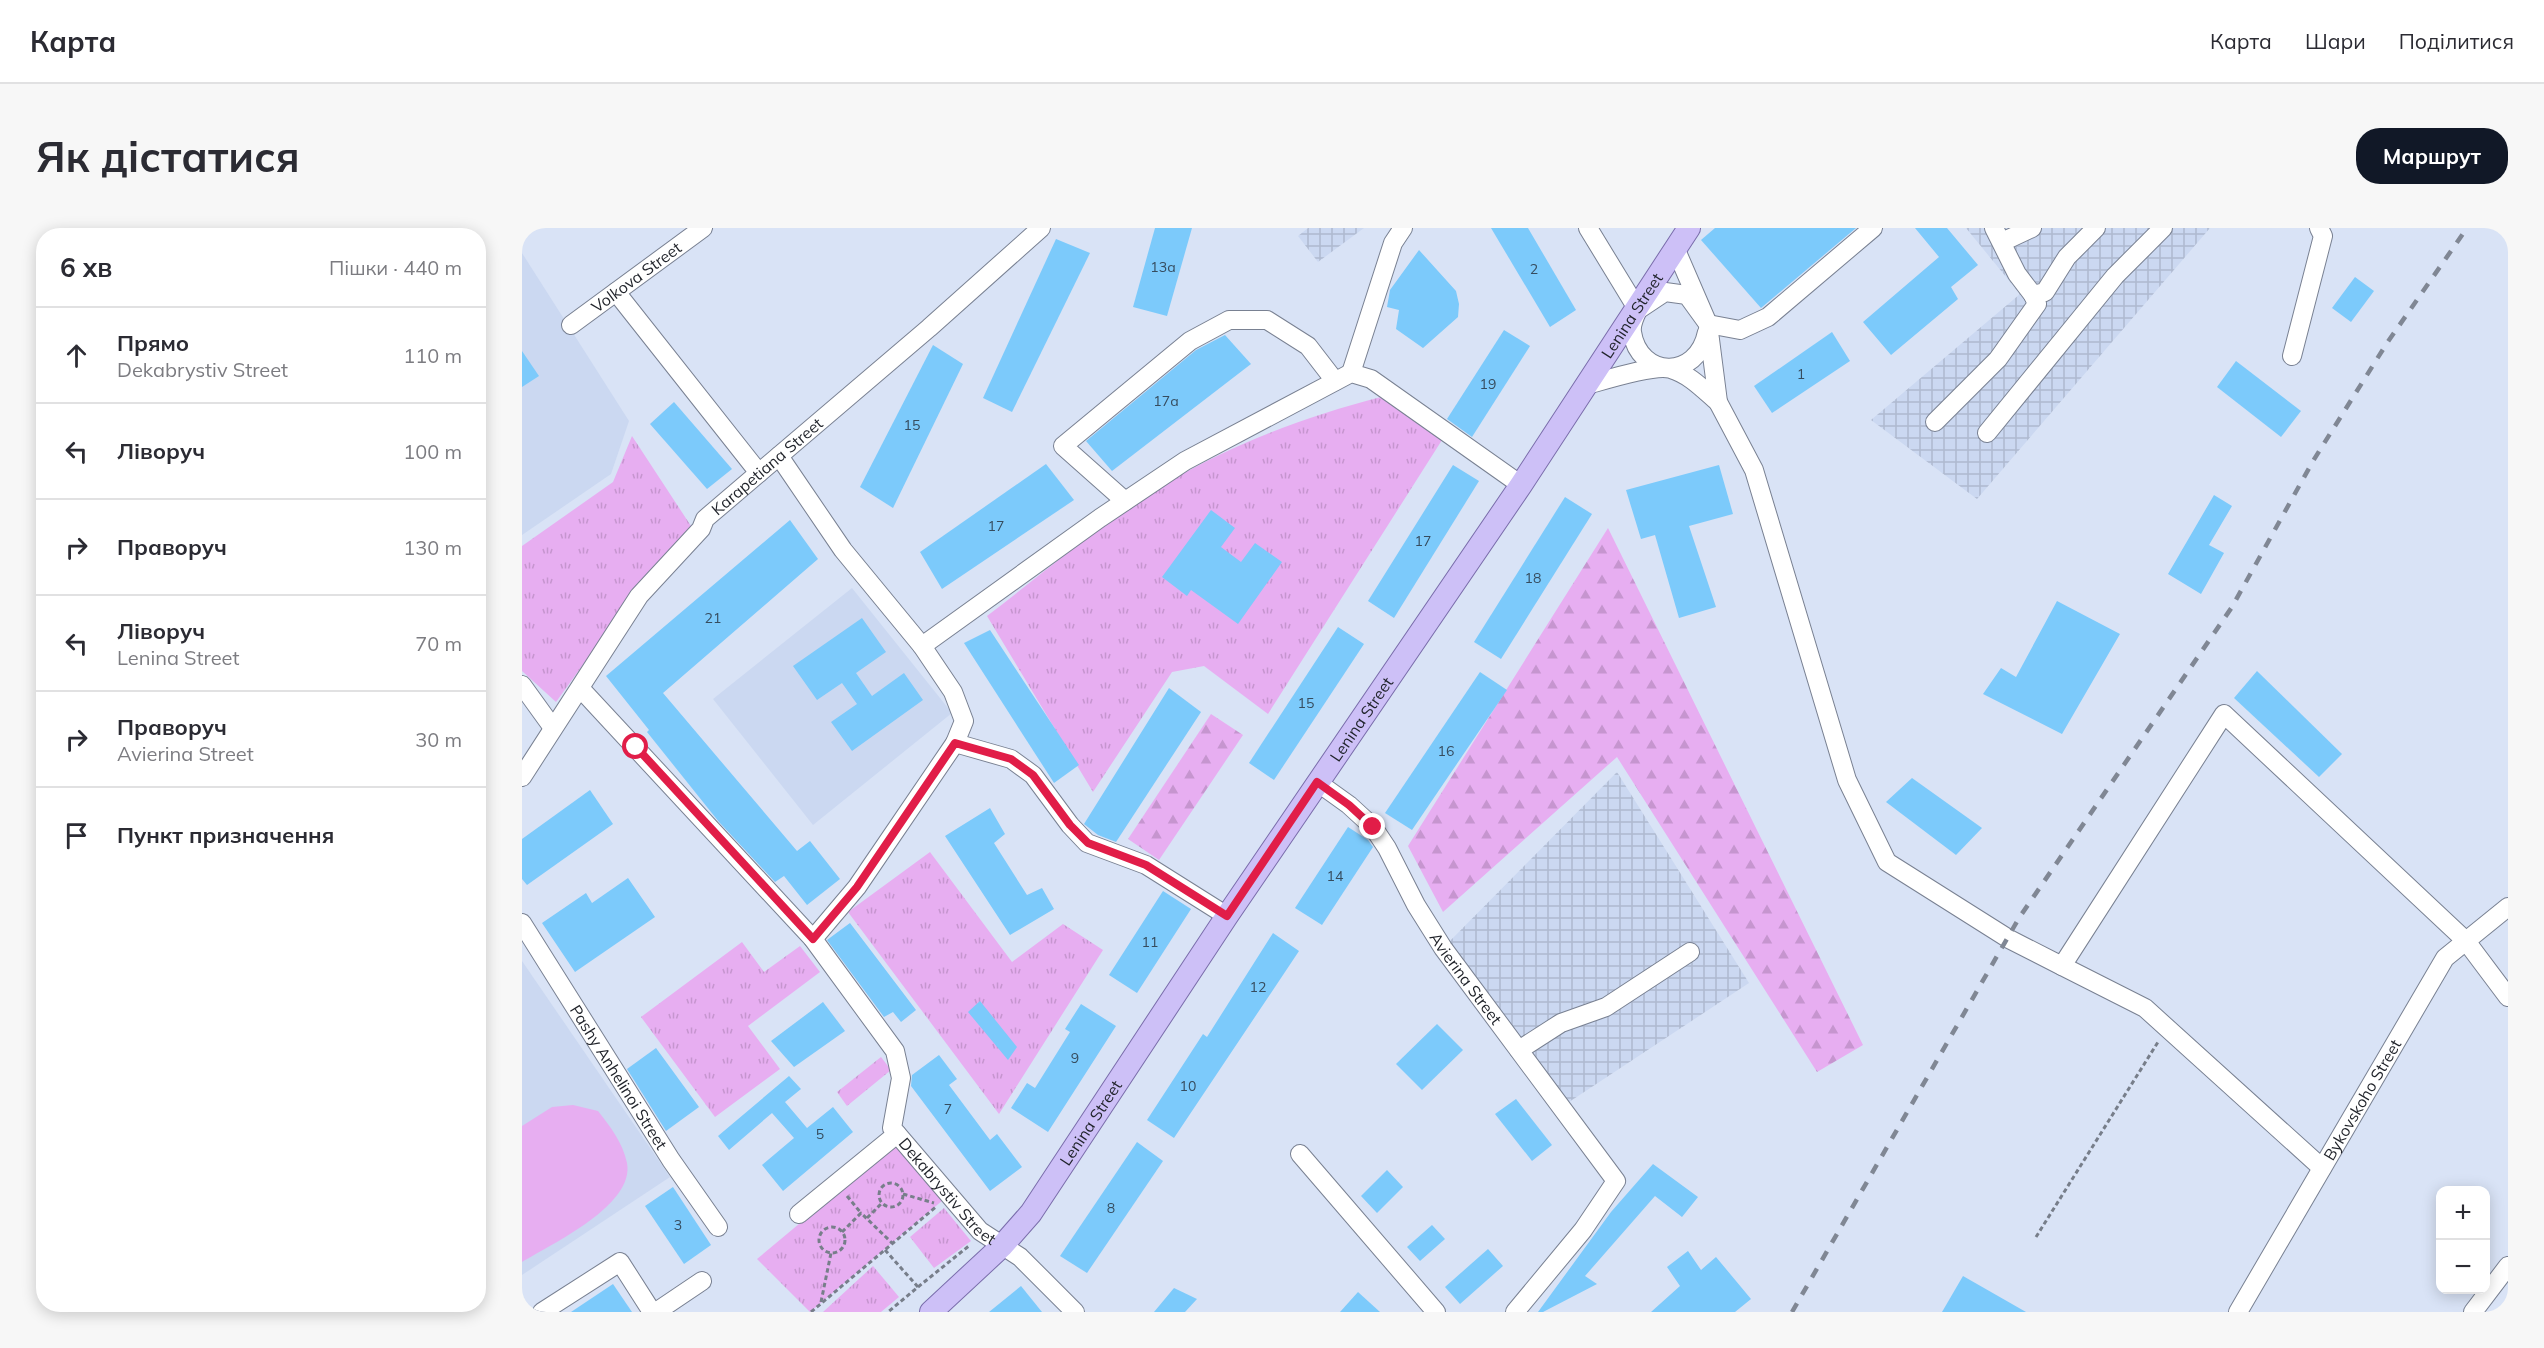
<!DOCTYPE html>
<html lang="uk">
<meta charset="utf-8">
<style>
:root{--surface:#fff;--page:#f7f7f7;--text:#2b2b33;--muted:#7c7c81;--line:#e1e1e2;--accent:#111827}
body{margin:0;font-family:Mulish,sans-serif;background:var(--page);color:var(--text)}
.controls{position:absolute;right:18px;bottom:18px;display:grid;overflow:hidden;border-radius:12px;box-shadow:0 3px 15px #0003}
.controls button{width:54px;height:54px;display:grid;place-items:center;padding:0;border:0;border-bottom:2px solid var(--line);background:var(--surface);color:var(--text);font:30px sans-serif}
.stop{position:absolute;width:18px;height:18px;margin:-14px;border:4px solid #e11d48;border-radius:50%;background:#fff}
.stop.end{background:#e11d48;border-color:#fff;box-shadow:0 2px 6px #0008}
.list{margin:0;padding:0;list-style:none}
h2{display:flex;justify-content:space-between;align-items:center;height:78px;margin:0;padding:0 24px;font-size:26px}
h2 small{font-size:20px;font-weight:400;color:var(--muted)}
.list li{display:grid;grid-template-columns:39px 1fr auto;gap:18px;align-items:center;box-sizing:border-box;height:96px;padding:0 24px;border-top:2px solid var(--line)}
.list b{display:block;font-size:22px;white-space:nowrap}
.list p{margin:0;font-size:20px;white-space:nowrap;color:var(--muted)}
.list em{font-size:20px;font-style:normal;color:var(--muted)}
.icon{flex:none;width:33px;height:33px;fill:none;stroke:currentColor;stroke-width:2;stroke-linecap:round;stroke-linejoin:round}
.map{position:relative;flex:none;width:1986px;height:1084px;overflow:hidden;border-radius:24px}
header{display:flex;align-items:center;gap:36px;box-sizing:border-box;height:84px;padding:0 30px;background:var(--surface);border-bottom:2px solid var(--line)}
header strong{font-size:28px}
nav{display:flex;gap:33px;margin-inline-start:auto;font-size:21px}
.intro{display:flex;align-items:center;justify-content:space-between;box-sizing:border-box;height:144px;padding:0 36px}
h1{margin:0;font-size:42px}
.button{padding:15px 27px;border-radius:24px;background:var(--accent);color:#fff;font-size:21px;font-weight:700}
main{display:flex;gap:36px;padding:0 36px}
aside{flex:1;background:var(--surface);border-radius:24px;box-shadow:0 3px 15px #0003}
.map>svg:first-child{display:block}
</style>
<header>
<strong>Карта</strong>
<nav><a>Карта</a><a>Шари</a><a>Поділитися</a></nav>
</header>
<div class="intro"><h1>Як дістатися</h1><a class="button">Маршрут</a></div>
<main>
<aside>
<h2>6 хв<small>Пішки · 440 m</small></h2>
<ul class="list">
<li><svg class="icon" aria-label="ahead" viewBox="0 0 24 24"><path d="M12 20V5M6 11l6-6 6 6"/></svg><div><b>Прямо</b><p>Dekabrystiv Street</p></div><em>110 m</em></li>
<li><svg class="icon" aria-label="left" viewBox="0 0 24 24"><path d="M17 20v-9H6M10 6l-5 5 5 5"/></svg><div><b>Ліворуч</b></div><em>100 m</em></li>
<li><svg class="icon" aria-label="right" viewBox="0 0 24 24"><path d="M7 20v-9h11M14 6l5 5-5 5"/></svg><div><b>Праворуч</b></div><em>130 m</em></li>
<li><svg class="icon" aria-label="left" viewBox="0 0 24 24"><path d="M17 20v-9H6M10 6l-5 5 5 5"/></svg><div><b>Ліворуч</b><p>Lenina Street</p></div><em>70 m</em></li>
<li><svg class="icon" aria-label="right" viewBox="0 0 24 24"><path d="M7 20v-9h11M14 6l5 5-5 5"/></svg><div><b>Праворуч</b><p>Avierina Street</p></div><em>30 m</em></li>
<li><svg class="icon" aria-label="arrive" viewBox="0 0 24 24"><path d="M6 21V4h12l-3 4 3 4H6"/></svg><div><b>Пункт призначення</b></div></li>
</ul>
</aside>
<div class="map">
<svg width="1986" height="1084" viewBox="0 0 1986 1084">
<defs>
<pattern id="industrial-grid" width="8" height="8" patternUnits="userSpaceOnUse" patternTransform="scale(1.5)"><rect width="8" height="8" fill="#cbd8f1"/><path d="M0 4h8M4 0v8" fill="none" stroke="#aeb9cf"/></pattern>
<pattern id="grass-tufts" width="24" height="20" patternUnits="userSpaceOnUse" patternTransform="scale(1.5)"><rect width="24" height="20" fill="#e7aef1"/><path d="M3 7l-1-3M5 7V3M7 7l1-3M15 17l-1-3M17 17v-4M19 17l1-3" fill="none" stroke="#c695cf"/></pattern>
<pattern id="forest-firs" width="22" height="20" patternUnits="userSpaceOnUse" patternTransform="scale(1.5)"><rect width="22" height="20" fill="#e7aef1"/><path d="M5 1l3.5 6h-7zM16 11l3.5 6h-7z" fill="#c695cf"/></pattern>
</defs>
<rect width="100%" height="100%" fill="#d9e3f6"/>
<!-- built -->
<g fill="#cbd8f1">
<path d="M0,25L107,193L89,246L0,307Z"/>
<path d="M330,360L430,485L291,597L191,471Z"/>
<path d="M0,733L148,949L0,1047Z"/>
</g>
<!-- industrial -->
<g fill="url(#industrial-grid)">
<path d="M786,0H842L796,34L776,8Z"/>
<path d="M1444,0H1688L1455,271L1349,192L1498,66Z"/>
<path d="M1095,544L1227,755L1041,878L921,720Z"/>
</g>
<!-- grass -->
<g fill="url(#grass-tufts)">
<path d="M859,169L919,204L920,212L746,486L682,438L650,444L571,564L465,388C523,344 585,290 648,253C714,215 785,188 859,169Z"/>
<path d="M110,208L169,298L109,365L94,391L34,474L0,443V318L91,254Z"/>
<path d="M408,624L490,734L541,696L581,722L477,886L326,684Z"/>
<path d="M220,714L242,744L278,718L298,744L226,798L258,841L193,889L119,789Z"/>
<path d="M359,829L369,842L325,878L315,864Z"/>
<path d="M379,911L427,967L288,1084L235,1031Z"/>
<path d="M422,980L449,1013L412,1040L388,1009Z"/>
<path d="M351,1038L377,1069L359,1084H301Z"/>
</g>
<!-- forest -->
<g fill="url(#forest-firs)">
<path d="M1086,300L1341,817L1295,844L1095,529L921,684L886,618Z"/>
<path d="M689,486L721,507L637,632L606,611Z"/>
</g>
<!-- pitch -->
<path fill="#e7aef1" d="M51,877L76,883C88,898 101,915 105,935C113,977 30,1016 0,1034V898L30,879Z"/>
<!-- building -->
<g fill="#7ccafb">
<path d="M633,0H670L645,88L611,79Z"/>
<path d="M969,0H1006L1054,82L1028,99Z"/>
<path d="M1193,0H1334L1239,80L1179,12Z"/>
<path d="M1393,0H1425L1456,37L1429,59L1436,71L1369,127L1341,94L1417,29Z"/>
<path d="M534,11L568,25L490,184L461,170Z"/>
<path d="M897,22L934,63L937,76L936,89L901,120L874,101L877,82L865,79L868,62Z"/>
<path d="M1833,49L1852,63L1829,94L1810,80Z"/>
<path d="M982,102L1008,118L950,209L925,191Z"/>
<path d="M1310,104L1328,133L1250,185L1232,158Z"/>
<path d="M703,107L729,136L590,243L564,213L674,122Z"/>
<path d="M411,117L441,136L371,280L338,259Z"/>
<path d="M0,123L17,148L0,159Z"/>
<path d="M1714,133L1779,183L1759,209L1695,159Z"/>
<path d="M152,174L210,241L185,261L128,196Z"/>
<path d="M524,236L552,272L420,361L398,324Z"/>
<path d="M931,237L957,253L872,390L846,373Z"/>
<path d="M1197,237L1211,286L1167,298L1194,379L1157,390L1133,307L1119,311L1104,262Z"/>
<path d="M1692,267L1710,278L1687,317L1702,325L1679,366L1646,346Z"/>
<path d="M1043,269L1070,286L979,431L952,414Z"/>
<path d="M689,282L713,300L699,319L719,334L733,315L760,334L716,396L669,362L665,368L640,349Z"/>
<path d="M268,292L296,331L141,465L275,623L288,613L318,651L285,677L262,648L253,654L197,594L125,504L127,502L84,448Z"/>
<path d="M1535,373L1598,406L1540,506L1461,466L1479,440L1494,449Z"/>
<path d="M340,390L364,424L334,445L350,468L382,445L401,472L330,523L309,494L335,476L320,455L295,472L271,438Z"/>
<path d="M816,399L842,416L752,552L727,535Z"/>
<path d="M468,402L557,537L532,555L442,415Z"/>
<path d="M1735,443L1820,526L1797,549L1712,470Z"/>
<path d="M958,444L985,462L890,602L863,585Z"/>
<path d="M647,460L679,484L594,614L576,607L562,596Z"/>
<path d="M1390,550L1460,600L1434,627L1364,574Z"/>
<path d="M68,562L91,596L5,657L0,651V611Z"/>
<path d="M468,580L483,606L472,615L505,667L520,660L532,681L488,707L423,608Z"/>
<path d="M826,599L846,612L851,619L800,697L773,680Z"/>
<path d="M106,650L133,689L53,744L20,695L64,665L70,675Z"/>
<path d="M641,663L669,681L615,765L587,747Z"/>
<path d="M328,695L394,782L379,794L371,784L362,789L305,712Z"/>
<path d="M751,705L777,723L652,910L625,892L681,806L685,809Z"/>
<path d="M458,773L495,819L486,832L446,784Z"/>
<path d="M301,774L323,803L272,839L249,813Z"/>
<path d="M559,776L594,798L526,904L489,880L505,855L513,860L548,804L543,801Z"/>
<path d="M915,796L941,822L900,862L874,836Z"/>
<path d="M134,820L177,879L144,903L105,841Z"/>
<path d="M417,827L435,851L427,857L468,912L475,906L500,939L468,963L389,858L390,847Z"/>
<path d="M267,848L279,861L263,874L285,900L311,879L331,904L261,963L240,937L272,910L250,885L207,922L196,908Z"/>
<path d="M994,871L1030,917L1010,933L973,886Z"/>
<path d="M615,914L641,933L565,1045L538,1028Z"/>
<path d="M1131,936L1176,969L1160,989L1133,968L1063,1048L1075,1056L1021,1084H1016L1089,984Z"/>
<path d="M865,942L881,959L855,985L839,968Z"/>
<path d="M151,959L189,1017L162,1036L123,978Z"/>
<path d="M910,997L923,1011L898,1033L885,1019Z"/>
<path d="M966,1021L981,1038L938,1076L923,1059Z"/>
<path d="M1166,1023L1179,1042L1194,1029L1229,1071L1213,1084H1129L1158,1058L1145,1039Z"/>
<path d="M1441,1048L1504,1084H1420Z"/>
<path d="M91,1056L110,1084H49Z"/>
<path d="M499,1058L520,1084H467Z"/>
<path d="M652,1060L675,1071L663,1084H632Z"/>
<path d="M836,1064L858,1084H818Z"/>
</g>
<g fill="none" stroke-linecap="round" stroke-linejoin="round">
<defs>
<g id="minor">
<path d="M1066,0L1116,82"/>
<path d="M1472,0L1495,46L1511,67L1523,64L1545,29L1574,0"/>
<path d="M1480,14L1510,0"/>
<path d="M1154,22L1186,96L1196,174L1232,242L1325,552L1365,634L1487,711L1540,738L1702,486L1944,713L1986,769"/>
<path d="M94,64L237,245"/>
<path id="s1" d="M49,97L181,0"/>
<path d="M1185,104C1175,153 1117,150 1110,104C1109,97 1113,88 1116,82L1143,64L1165,67L1186,96L1218,102L1246,89L1351,0"/>
<path d="M1770,128L1801,8L1797,0"/>
<path d="M829,145L871,15L881,0"/>
<path d="M1065,157C1083,152 1133,136 1149,141C1167,146 1182,162 1196,174"/>
<path d="M1413,194L1476,131L1515,76L1511,67"/>
<path d="M1465,205L1593,48L1641,0"/>
<path d="M257,228L321,322L400,418L431,464L442,493L433,515L335,659L291,711"/>
<path d="M603,273L541,218L668,113L707,92H745L786,118L813,153"/>
<path d="M400,418L578,290L663,233L829,145L849,151L999,257"/>
<path d="M0,457L31,500"/>
<path id="s2" d="M58,460L291,711L373,823L379,850L370,900L458,1003L498,1029L553,1084"/>
<path d="M433,515L489,531L511,547L548,597L565,615L624,637L705,688"/>
<path id="s3" d="M0,549L117,368L179,301L183,291L407,100L519,0"/>
<path id="s4" d="M795,554L827,577L851,599L865,620L894,677L921,720L1094,953L1061,1002L993,1084"/>
<path id="s5" d="M0,695L149,932L196,999"/>
<path d="M1540,738L1623,780L1800,940"/>
<path d="M997,822L1039,795L1084,779L1168,724"/>
<path d="M778,926L914,1084"/>
<path d="M277,986L375,906"/>
<path d="M20,1084L98,1034L130,1084"/>
<path d="M134,1084L180,1053"/>
<path id="s6" d="M1716,1084L1923,730L1986,679"/>
<path d="M1951,1084L1986,1038"/>
</g>
<g id="major">
<path id="s7" d="M409,1084L480,1018L509,985L705,688L999,257L1167,0"/>
</g>
</defs>
<!-- minor casing -->
<use href="#minor" stroke="#798192" stroke-width="20"/>
<!-- major casing -->
<use href="#major" stroke="#7a6dab" stroke-width="24"/>
<!-- path -->
<g stroke="#777e8a" stroke-width="3" stroke-dasharray="4.5 3" stroke-linecap="butt">
<circle cx="369" cy="967" r="12"/>
<path d="M381,966L412,975"/>
<path d="M325,968L339,985"/>
<path d="M345,990L360,975"/>
<circle cx="310" cy="1012" r="13"/>
<path d="M320,1004L339,985L370,1015"/>
<path d="M1514,1009L1636,814"/>
<path d="M363,1022L396,1059L366,1084"/>
<path d="M396,1059L448,1017"/>
<path d="M299,1074L309,1025"/>
<path d="M289,1084L415,978"/>
</g>
<!-- minor -->
<use href="#minor" stroke="#fff" stroke-width="18"/>
<!-- major -->
<use href="#major" stroke="#cdc0f7" stroke-width="22"/>
<!-- rail -->
<path stroke="#808794" stroke-width="4.5" stroke-dasharray="10 10" stroke-linecap="butt" d="M1270,1084L1497,690L1710,379L1791,233L1865,115L1945,0"/>
</g>
<g fill="none" stroke-linecap="round" stroke-linejoin="round">
<!-- route -->
<path stroke="#e11d48" stroke-width="8" d="M114,519L291,711L335,659L433,515L489,531L511,547L548,597L566,615L624,637L705,688L795,554L827,577L851,599"/>
</g>
<g text-anchor="middle" dominant-baseline="central" stroke-width="6" stroke-linejoin="round" paint-order="stroke">
<!-- number labels -->
<g font-size="14" fill="#364c5e">
<text x="641" y="39">13а</text>
<text x="1012" y="41">2</text>
<text x="1279" y="146">1</text>
<text x="966" y="156">19</text>
<text x="644" y="173">17а</text>
<text x="390" y="197">15</text>
<text x="474" y="298">17</text>
<text x="901" y="313">17</text>
<text x="1011" y="350">18</text>
<text x="191" y="390">21</text>
<text x="784" y="475">15</text>
<text x="924" y="523">16</text>
<text x="813" y="648">14</text>
<text x="628" y="714">11</text>
<text x="736" y="759">12</text>
<text x="553" y="830">9</text>
<text x="666" y="858">10</text>
<text x="426" y="881">7</text>
<text x="298" y="906">5</text>
<text x="589" y="980">8</text>
<text x="156" y="997">3</text>
</g>
<!-- street labels -->
<g font-size="16" fill="#1f2229" stroke="#d9e3f6">
<text stroke="none"><textPath href="#s1" startOffset="81">Volkova Street</textPath></text>
<text stroke="none"><textPath href="#s7" startOffset="1221">Lenina Street</textPath></text>
<text stroke="none"><textPath href="#s3" startOffset="399">Karapetiana Street</textPath></text>
<text stroke="none"><textPath href="#s7" startOffset="735">Lenina Street</textPath></text>
<text stroke="none"><textPath href="#s4" startOffset="250">Avierina Street</textPath></text>
<text stroke="none"><textPath href="#s5" startOffset="182">Pashy Anhelinoi Street</textPath></text>
<text stroke="none"><textPath href="#s6" startOffset="246">Bykovskoho Street</textPath></text>
<text stroke="none"><textPath href="#s7" startOffset="249">Lenina Street</textPath></text>
<text stroke="none"><textPath href="#s2" startOffset="644">Dekabrystiv Street</textPath></text>
</g>
</g>
</svg>
<div class="controls">
<button>+</button>
<button>−</button>
</div>
<div class="stop" style="left:114px;top:519px"></div>
<div class="stop end" style="left:851px;top:599px"></div>
</div>
</main>
